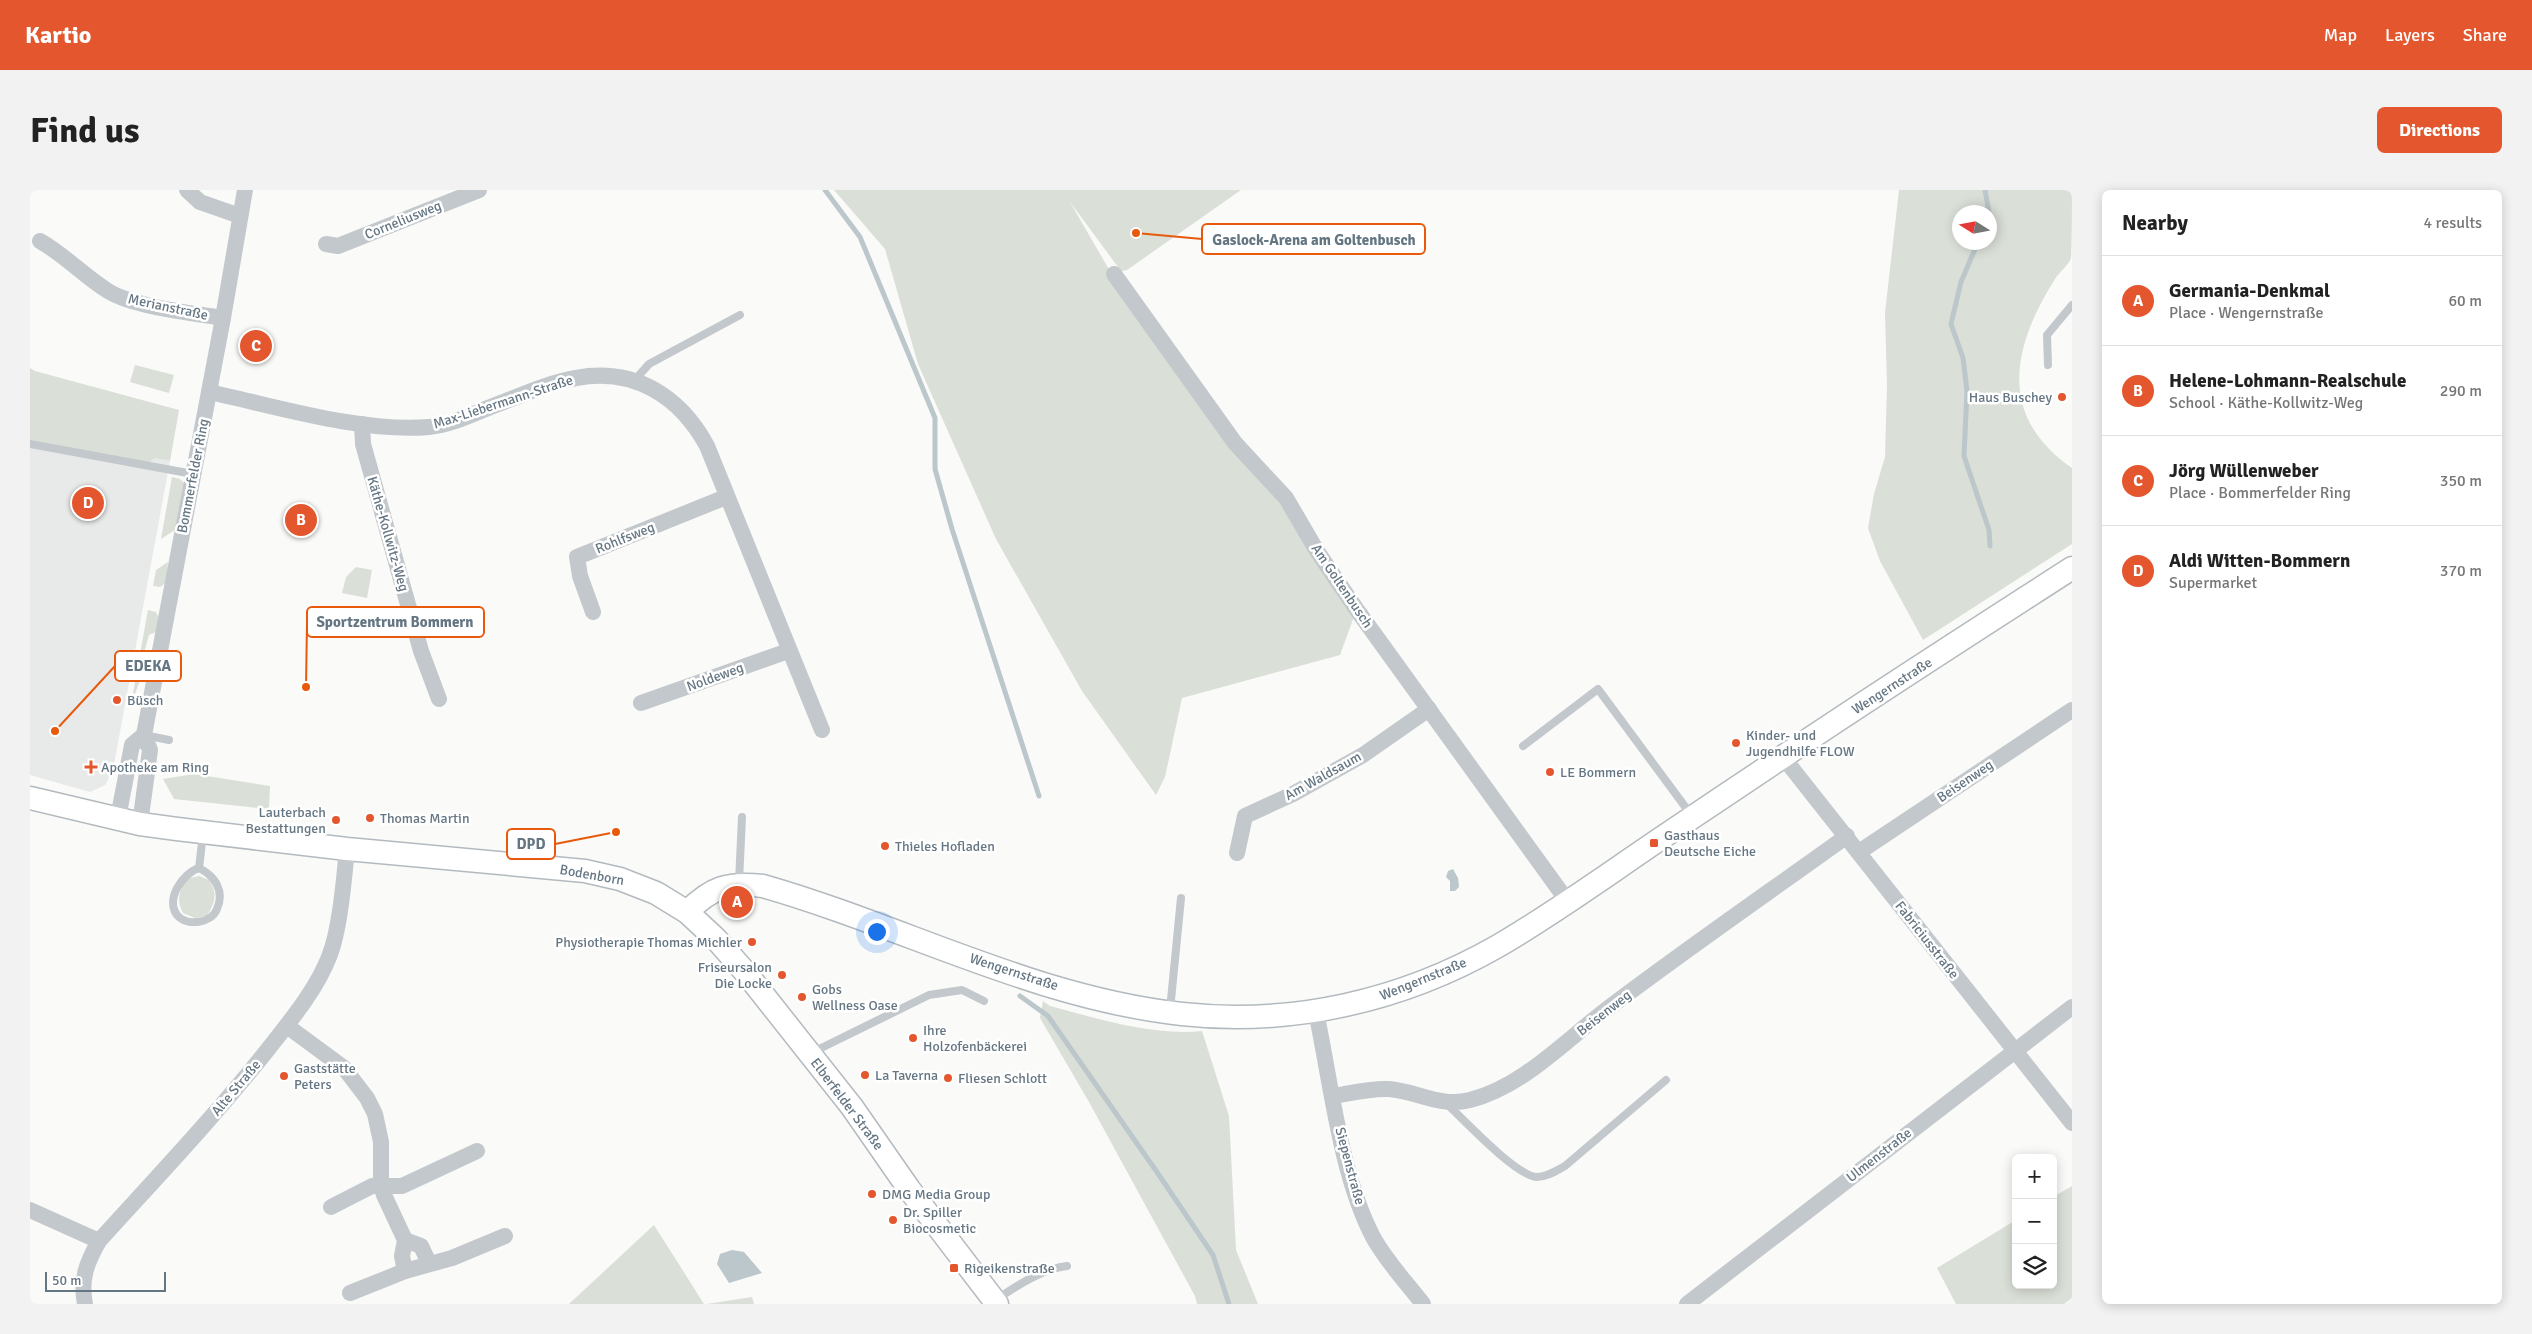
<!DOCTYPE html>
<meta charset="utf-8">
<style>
:root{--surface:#fff;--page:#f2f2f2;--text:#222;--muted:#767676;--line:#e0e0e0;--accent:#e4572e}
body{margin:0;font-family:Signika,sans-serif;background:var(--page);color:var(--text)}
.controls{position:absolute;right:15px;bottom:15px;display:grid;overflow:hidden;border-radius:8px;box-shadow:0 2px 12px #0003}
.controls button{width:45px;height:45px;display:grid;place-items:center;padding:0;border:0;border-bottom:1px solid var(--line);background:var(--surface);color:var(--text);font:25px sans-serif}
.compass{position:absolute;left:1922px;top:15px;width:45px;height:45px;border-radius:50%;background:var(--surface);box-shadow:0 2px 12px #0003;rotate:281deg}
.scale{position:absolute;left:15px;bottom:12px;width:121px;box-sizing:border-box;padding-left:5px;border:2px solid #657683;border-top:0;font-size:14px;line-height:18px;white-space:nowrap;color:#657683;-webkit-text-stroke:4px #fff;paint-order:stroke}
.you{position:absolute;left:846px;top:741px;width:18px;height:18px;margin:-12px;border:4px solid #fff;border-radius:50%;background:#1a73e8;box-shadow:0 0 0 8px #1a73e833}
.badge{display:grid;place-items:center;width:32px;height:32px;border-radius:50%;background:var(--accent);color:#fff;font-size:16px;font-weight:700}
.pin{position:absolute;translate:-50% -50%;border:2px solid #fff;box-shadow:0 1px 5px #0006}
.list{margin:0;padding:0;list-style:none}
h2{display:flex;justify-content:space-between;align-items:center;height:65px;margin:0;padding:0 20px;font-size:21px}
h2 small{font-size:16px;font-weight:400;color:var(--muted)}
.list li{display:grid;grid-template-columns:32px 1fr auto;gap:15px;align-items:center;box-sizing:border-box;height:90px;padding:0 20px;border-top:1px solid var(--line)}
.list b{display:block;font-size:19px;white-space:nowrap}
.list p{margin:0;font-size:16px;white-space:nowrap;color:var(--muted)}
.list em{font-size:16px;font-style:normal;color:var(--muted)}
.icon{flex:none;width:28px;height:28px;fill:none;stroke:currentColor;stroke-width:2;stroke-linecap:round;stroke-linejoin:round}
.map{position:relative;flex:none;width:2042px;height:1114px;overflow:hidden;border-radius:8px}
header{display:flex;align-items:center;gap:30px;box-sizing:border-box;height:70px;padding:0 25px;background:var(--accent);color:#fff}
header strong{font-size:24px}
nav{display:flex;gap:28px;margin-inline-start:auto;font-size:18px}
.intro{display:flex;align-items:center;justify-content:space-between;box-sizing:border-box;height:120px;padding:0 30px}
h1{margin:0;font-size:35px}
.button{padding:12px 22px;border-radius:8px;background:var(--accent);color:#fff;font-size:18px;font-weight:700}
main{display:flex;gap:30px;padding:0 30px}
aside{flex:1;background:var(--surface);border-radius:8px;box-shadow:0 2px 12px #0003}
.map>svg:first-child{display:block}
</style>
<header>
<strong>Kartio</strong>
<nav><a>Map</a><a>Layers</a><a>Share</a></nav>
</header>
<div class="intro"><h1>Find us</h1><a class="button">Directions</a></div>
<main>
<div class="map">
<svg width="2042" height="1114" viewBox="0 0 2042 1114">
<rect width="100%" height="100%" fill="#fafaf8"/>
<!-- built -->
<path fill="#e8e9e9" d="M0,250L117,273L125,268L140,271L83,580L75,595L60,602L0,585Z"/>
<!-- green -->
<g fill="#dadfd7" fill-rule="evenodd">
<path d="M804,0H1211L1097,80L1091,81L1040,12L1107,128L1244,304L1326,421L1310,465L1152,508L1135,587L1126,605L1052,501L966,349L888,174L855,59Z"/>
<path d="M1869,0H2042C2042,12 2042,60 2041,68C2038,76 2029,82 2025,89C1982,157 1967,226 2042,278V354L1893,450L1850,371L1838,338L1844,304L1855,267L1857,195L1855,123ZM1930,22H1960V52H1930Z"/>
<path d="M105,175L144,185L139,203L100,192Z"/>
<path d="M0,178L5,181L149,220L140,271L125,268L118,273L0,250Z"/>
<path d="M142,287L150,289L154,293L145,340L131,349Z"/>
<path d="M138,372L136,393L130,397L123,396L126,380Z"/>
<path d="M326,377L342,380L337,408L312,403L316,387Z"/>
<path d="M118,420L126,422L129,428L126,442L119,445L112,470L115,476L105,504L103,503Z"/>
<path d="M164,584L240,596L239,619L144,609L133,589Z"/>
<path d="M169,686L179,690C188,704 185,712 177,726L165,728L153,723C146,710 149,702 156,689Z"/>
<path d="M1013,811L1020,816C1069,829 1122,846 1172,841L1199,926L1206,1060L1228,1114H1167L1165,1106L1059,912L1010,828Z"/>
<path d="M2042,996V1108L2034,1114H1926L1907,1078L1986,1030V1095H2023V1007Z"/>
<path d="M624,1035L674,1114H539Z"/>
<path d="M722,1107L724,1114H677Z"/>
</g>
<!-- water -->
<g fill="#bbc7cb">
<path d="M1423,679L1428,688L1429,697L1425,701H1420V691L1416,687L1418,681Z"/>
<path d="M702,1060L714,1062L732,1083L699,1093L687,1074L690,1064Z"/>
</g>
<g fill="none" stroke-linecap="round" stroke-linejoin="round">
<!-- stream -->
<g stroke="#bbc7cb" stroke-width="5">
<path d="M795,0L830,47L905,228V279L922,339L1009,606"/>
<path d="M1955,0L1959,22"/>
<path d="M1948,52L1931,92L1921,134L1933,168L1937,201L1934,266L1959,340L1960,356"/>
<path d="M990,806L1018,826L1129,985L1183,1065L1199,1114"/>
</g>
<defs>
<g id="secondary">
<path d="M0,608L110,634L147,639L317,659L555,681L590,689L626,703L657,722L686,749L716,783L822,917L879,999L967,1114"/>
<path d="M657,722C682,697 698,692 733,696C873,736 1005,808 1152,824C1262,836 1372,811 1468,756C1523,724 1574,687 1627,651C1669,623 1712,594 1754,566C1849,502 1946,440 2042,378"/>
</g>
</defs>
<!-- secondary casing -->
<use href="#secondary" stroke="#b3babf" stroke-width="25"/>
<!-- lane -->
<g stroke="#c3c8cc" stroke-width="8">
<path d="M2018,175L2017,145L2042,115"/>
<path d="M604,191L619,174L710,125"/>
<path d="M0,254L163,284"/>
<path d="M114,545L139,550"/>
<path d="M1493,556L1568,499L1662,626"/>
<path d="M169,678C185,686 195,701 187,719C182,733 157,737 147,725C135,709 153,683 169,678Z"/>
<path d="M169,678L173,644"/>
<path d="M709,692L712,627"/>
<path d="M1140,820L1151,708"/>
<path d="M781,863L899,805L932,800L954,811"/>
<path d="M1417,914C1434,930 1486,986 1507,987C1517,987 1526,981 1535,976L1636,890"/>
<path d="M967,1109C988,1095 1012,1079 1037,1076"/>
</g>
<!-- street -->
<g stroke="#c3c8cc" stroke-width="16">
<path d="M157,0L170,12L210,26"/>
<path d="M10,51C36,66 54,86 78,101C104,117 162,123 193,128"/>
<path d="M296,54L308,56L449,0"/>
<path d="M1084,84L1205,253L1256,308L1287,361L1327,420L1538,712"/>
<path d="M179,202C245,216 332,243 399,237C421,235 443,224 463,216C490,206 517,193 546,188C604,177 650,206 677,256L792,540"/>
<path d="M332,234L333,254L391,461L409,509"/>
<path d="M563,422L550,386L547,367L696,307"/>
<path d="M611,513L758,461"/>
<path d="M1753,567L2042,933"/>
<path d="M88,628L102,555L114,545"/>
<path d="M110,634L120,560L114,545L193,128L215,0"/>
<path d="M1829,662L2042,520"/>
<path d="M1207,663L1215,626L1263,604L1333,565L1399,519"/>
<path d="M1286,822C1301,892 1310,984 1343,1047C1356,1071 1376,1092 1393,1114"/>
<path d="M257,836L314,878L337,908L345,924L351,952V996L354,1005L375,1050L372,1066L375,1081L320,1103"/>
<path d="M1303,906C1321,903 1341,898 1359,899C1387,901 1411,918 1440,910C1491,897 1532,854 1572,823C1652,762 1735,705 1817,646"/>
<path d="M301,1017L342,996H372L447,961"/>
<path d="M0,1020L69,1051"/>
<path d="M375,1050L391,1056L399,1073"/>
<path d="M375,1081L422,1068L475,1046"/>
<path d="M55,1114C50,1089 57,1072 69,1051C127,987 186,925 239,858C261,830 286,800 299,767C310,740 314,689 317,659"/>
<path d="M1657,1114L2042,817"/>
</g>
<!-- secondary -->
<use href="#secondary" stroke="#fff" stroke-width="22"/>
</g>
<!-- markers -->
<g fill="#e4572e" stroke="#fff" stroke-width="2">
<circle cx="2032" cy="207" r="5"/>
<circle cx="87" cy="510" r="5"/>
<circle cx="1706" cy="553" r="5"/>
<path d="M58.5 569.5h5v5h5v5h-5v5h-5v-5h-5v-5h5z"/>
<circle cx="1520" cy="582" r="5"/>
<circle cx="340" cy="628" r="5"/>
<circle cx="306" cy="630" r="5"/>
<rect x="1619" y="648" width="10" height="10" rx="2.5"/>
<circle cx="855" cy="656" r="5"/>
<circle cx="722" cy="752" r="5"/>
<circle cx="752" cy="785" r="5"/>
<circle cx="772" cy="807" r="5"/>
<circle cx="883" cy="848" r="5"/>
<circle cx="835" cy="885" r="5"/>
<circle cx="254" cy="886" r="5"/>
<circle cx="918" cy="888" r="5"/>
<circle cx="842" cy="1004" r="5"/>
<circle cx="863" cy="1030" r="5"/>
<rect x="919" y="1073" width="10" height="10" rx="2.5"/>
</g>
<g text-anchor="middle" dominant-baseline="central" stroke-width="5" stroke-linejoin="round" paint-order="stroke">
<!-- street labels -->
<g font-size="14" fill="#657683" stroke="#fff">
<text transform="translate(373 30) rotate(-22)">Corneliusweg</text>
<text transform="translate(138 117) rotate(12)">Merianstraße</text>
<text transform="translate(473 212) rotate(-18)">Max-Liebermann-Straße</text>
<text transform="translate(163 286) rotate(-79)">Bommerfelder Ring</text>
<text transform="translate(358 344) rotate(74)">Käthe-Kollwitz-Weg</text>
<text transform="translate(595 348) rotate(-22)">Rohlfsweg</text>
<text transform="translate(1312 396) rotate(56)">Am Goltenbusch</text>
<text transform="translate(685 487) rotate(-20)">Noldeweg</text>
<text transform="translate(1862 496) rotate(-33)">Wengernstraße</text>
<text transform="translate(1293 586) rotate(-29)">Am Waldsaum</text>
<text transform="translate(1935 591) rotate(-34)">Beisenweg</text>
<text transform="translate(562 685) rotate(10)">Bodenborn</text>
<text transform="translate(1897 750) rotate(52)">Fabriciusstraße</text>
<text transform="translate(984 782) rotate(18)">Wengernstraße</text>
<text transform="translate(1393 789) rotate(-22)">Wengernstraße</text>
<text transform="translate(1574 823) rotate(-38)">Beisenweg</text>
<text transform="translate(206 898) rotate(-50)">Alte Straße</text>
<text transform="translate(817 914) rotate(53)">Elberfelder Straße</text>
<text transform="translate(1849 965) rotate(-38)">Ulmenstraße</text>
<text transform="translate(1320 976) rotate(75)">Siepenstraße</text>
</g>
<!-- poi labels -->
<g font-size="14" fill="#657683" stroke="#fff" text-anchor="start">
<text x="2022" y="207" text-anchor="end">Haus Buschey</text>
<text x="97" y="510">Büsch</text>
<text x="1716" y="545">Kinder- und<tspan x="1716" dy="16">Jugendhilfe FLOW</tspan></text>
<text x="71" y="577">Apotheke am Ring</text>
<text x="1530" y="582">LE Bommern</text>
<text x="296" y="622" text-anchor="end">Lauterbach<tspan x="296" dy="16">Bestattungen</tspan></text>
<text x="350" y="628">Thomas Martin</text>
<text x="1634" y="645">Gasthaus<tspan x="1634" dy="16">Deutsche Eiche</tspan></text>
<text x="865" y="656">Thieles Hofladen</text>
<text x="712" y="752" text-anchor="end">Physiotherapie Thomas Michler</text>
<text x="742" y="777" text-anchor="end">Friseursalon<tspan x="742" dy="16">Die Locke</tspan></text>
<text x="782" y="799">Gobs<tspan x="782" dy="16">Wellness Oase</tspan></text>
<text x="893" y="840">Ihre<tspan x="893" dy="16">Holzofenbäckerei</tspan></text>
<text x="264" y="878">Gaststätte<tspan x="264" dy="16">Peters</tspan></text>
<text x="845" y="885">La Taverna</text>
<text x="928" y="888">Fliesen Schlott</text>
<text x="852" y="1004">DMG Media Group</text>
<text x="873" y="1022">Dr. Spiller<tspan x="873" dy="16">Biocosmetic</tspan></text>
<text x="934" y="1078">Rigeikenstraße</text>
</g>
</g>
<!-- callouts -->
<path fill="none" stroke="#e8590c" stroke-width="2" d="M1106 43L1172 49M276 497L277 432M25 541L85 476M586 642L525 654"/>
<g fill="#e8590c" stroke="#fff" stroke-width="2">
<circle cx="1106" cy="43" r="5"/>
<circle cx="276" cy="497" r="5"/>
<circle cx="25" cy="541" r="5"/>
<circle cx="586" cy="642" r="5"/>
</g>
<g fill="#fff" stroke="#e8590c" stroke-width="2">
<rect x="1172" y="34" width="223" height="30" rx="5"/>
<rect x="277" y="417" width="177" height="30" rx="5"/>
<rect x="85" y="461" width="66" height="30" rx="5"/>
<rect x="477" y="639" width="48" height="30" rx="5"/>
</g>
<g font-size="15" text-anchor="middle" font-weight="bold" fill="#657683">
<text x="1284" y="55">Gaslock-Arena am Goltenbusch</text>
<text x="365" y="437">Sportzentrum Bommern</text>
<text x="118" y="481">EDEKA</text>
<text x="501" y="659">DPD</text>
</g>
</svg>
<div class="controls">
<button>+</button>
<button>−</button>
<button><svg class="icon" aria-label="layers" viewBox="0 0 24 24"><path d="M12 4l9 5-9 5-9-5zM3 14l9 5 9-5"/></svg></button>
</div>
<svg class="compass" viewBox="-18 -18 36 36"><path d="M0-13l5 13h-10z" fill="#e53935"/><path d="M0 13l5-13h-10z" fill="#767676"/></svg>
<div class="scale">50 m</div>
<div class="you"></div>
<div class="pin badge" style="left:707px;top:712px">A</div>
<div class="pin badge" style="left:271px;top:330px">B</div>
<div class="pin badge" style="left:226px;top:156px">C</div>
<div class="pin badge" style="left:58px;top:313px">D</div>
</div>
<aside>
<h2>Nearby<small>4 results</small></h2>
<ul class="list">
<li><span class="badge">A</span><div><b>Germania-Denkmal</b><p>Place · Wengernstraße</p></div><em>60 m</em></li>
<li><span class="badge">B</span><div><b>Helene-Lohmann-Realschule</b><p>School · Käthe-Kollwitz-Weg</p></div><em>290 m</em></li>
<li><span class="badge">C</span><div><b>Jörg Wüllenweber</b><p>Place · Bommerfelder Ring</p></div><em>350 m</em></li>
<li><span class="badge">D</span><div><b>Aldi Witten-Bommern</b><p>Supermarket</p></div><em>370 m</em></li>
</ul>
</aside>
</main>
